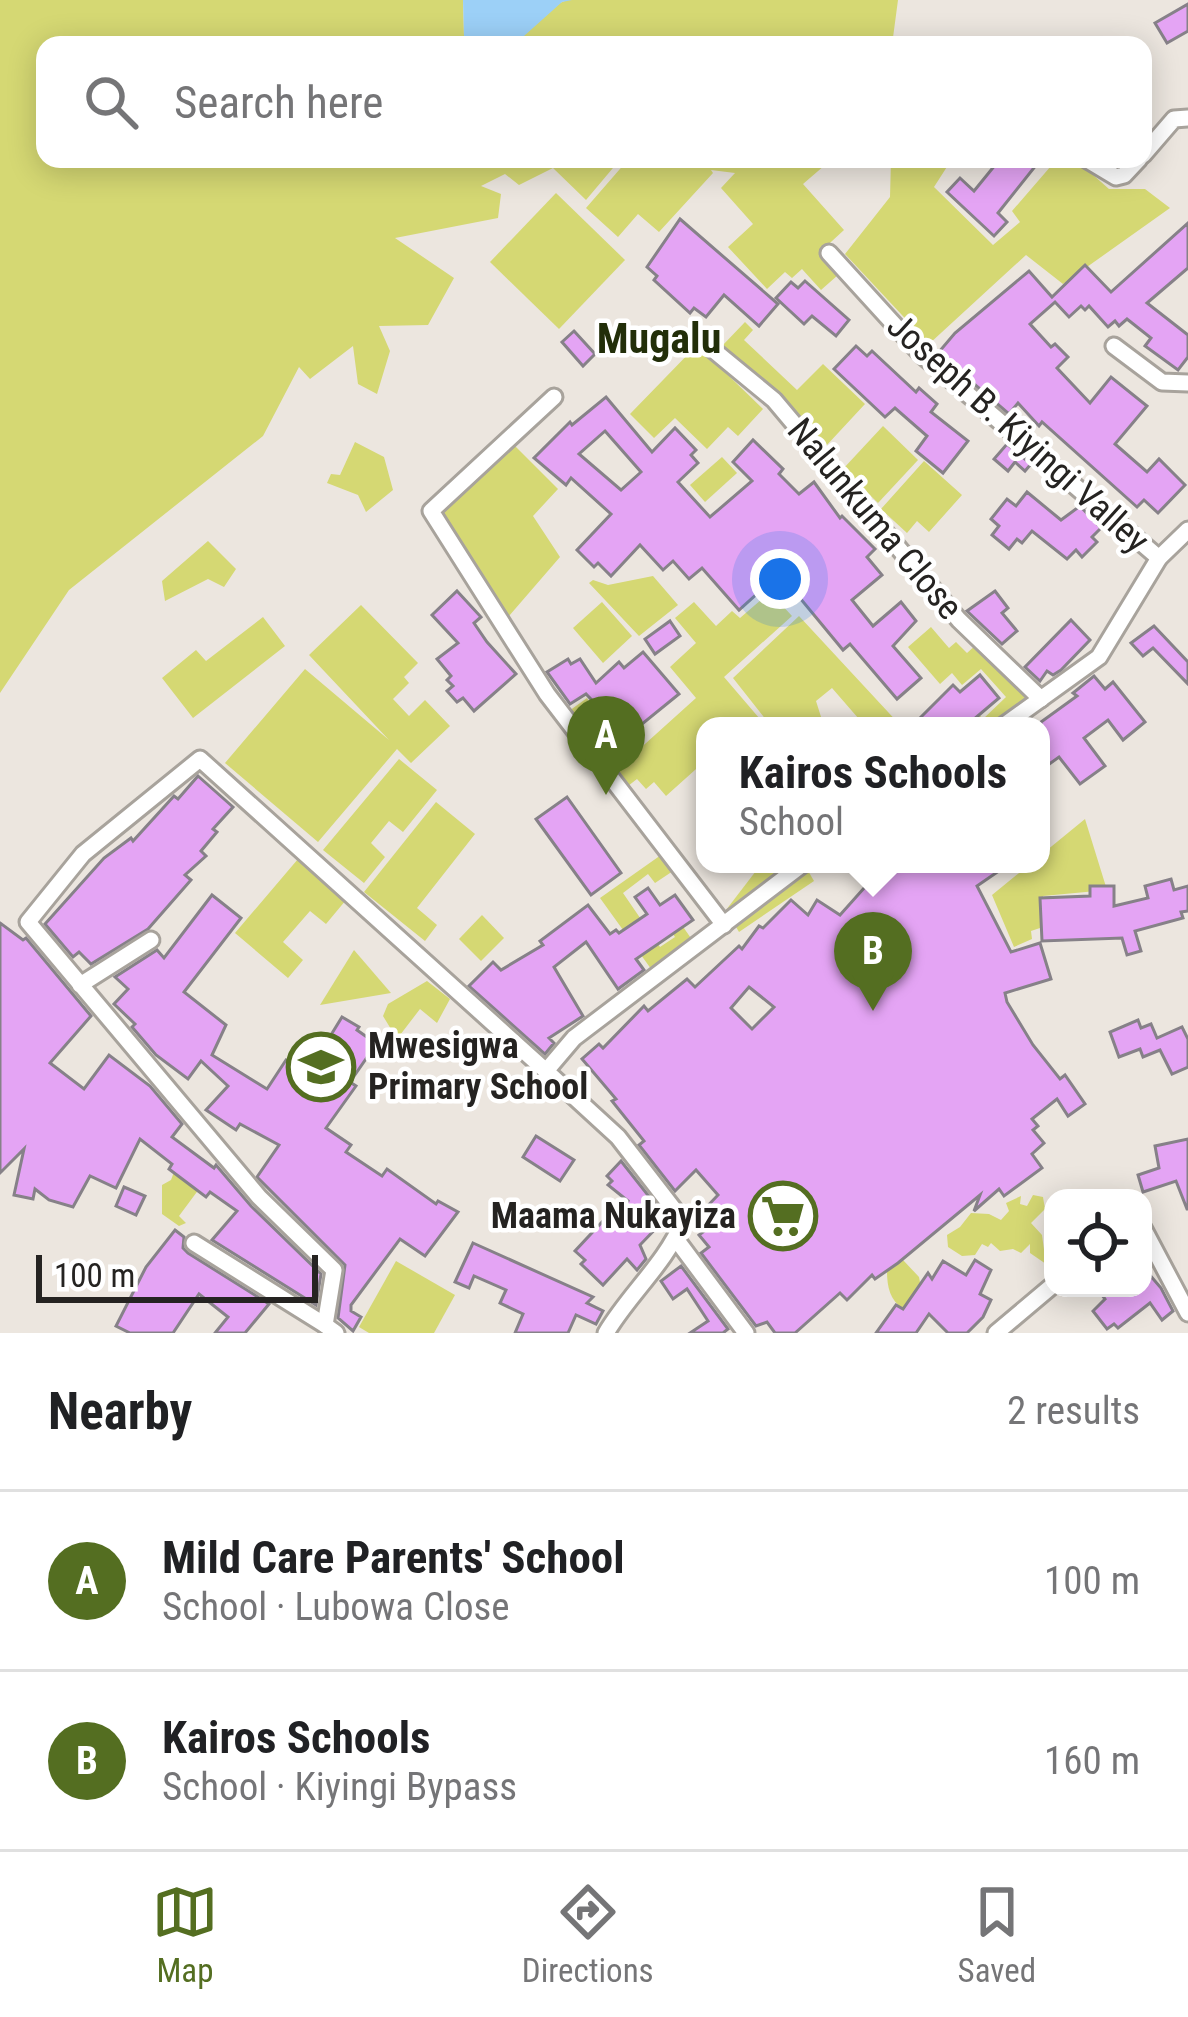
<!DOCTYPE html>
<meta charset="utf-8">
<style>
:root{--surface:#fff;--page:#f2f2f2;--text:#202124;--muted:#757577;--line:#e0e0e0;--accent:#546e21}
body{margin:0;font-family:"Roboto Condensed",sans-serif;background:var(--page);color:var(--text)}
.controls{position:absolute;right:36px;bottom:36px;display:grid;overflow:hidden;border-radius:24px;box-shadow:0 6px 30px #0003}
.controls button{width:108px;height:108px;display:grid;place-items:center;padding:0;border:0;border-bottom:3px solid var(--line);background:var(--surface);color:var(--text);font:60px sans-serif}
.scale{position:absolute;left:36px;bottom:30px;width:282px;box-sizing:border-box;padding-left:12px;border:6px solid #252321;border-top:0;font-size:33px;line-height:42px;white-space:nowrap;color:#252321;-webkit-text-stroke:9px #fff;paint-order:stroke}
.you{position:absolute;left:780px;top:579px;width:42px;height:42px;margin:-30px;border:9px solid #fff;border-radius:50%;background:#1a73e8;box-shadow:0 0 0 18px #1a73e833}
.badge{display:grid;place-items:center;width:78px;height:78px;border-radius:50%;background:var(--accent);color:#fff;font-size:39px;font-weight:700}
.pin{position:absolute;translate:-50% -99px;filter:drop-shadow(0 3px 6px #0008)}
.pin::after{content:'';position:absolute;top:63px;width:42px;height:36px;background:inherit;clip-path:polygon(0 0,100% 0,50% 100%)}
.popup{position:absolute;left:696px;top:717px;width:354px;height:156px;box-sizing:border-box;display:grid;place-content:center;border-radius:24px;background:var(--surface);filter:drop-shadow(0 3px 9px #0005);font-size:39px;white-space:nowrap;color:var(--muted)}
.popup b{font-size:45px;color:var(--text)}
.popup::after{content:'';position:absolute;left:50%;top:100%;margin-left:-24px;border:24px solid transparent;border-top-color:var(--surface)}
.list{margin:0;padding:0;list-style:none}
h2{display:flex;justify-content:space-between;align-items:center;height:156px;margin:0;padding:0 48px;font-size:51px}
h2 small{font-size:39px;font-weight:400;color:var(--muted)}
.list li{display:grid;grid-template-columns:78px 1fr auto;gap:36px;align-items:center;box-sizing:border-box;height:180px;padding:0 48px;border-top:3px solid var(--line)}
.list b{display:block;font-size:45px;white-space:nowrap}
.list p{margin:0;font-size:39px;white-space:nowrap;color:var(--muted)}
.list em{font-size:39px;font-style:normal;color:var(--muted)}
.icon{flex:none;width:66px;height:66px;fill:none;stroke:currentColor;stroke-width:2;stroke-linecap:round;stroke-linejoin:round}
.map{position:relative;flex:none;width:1188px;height:1333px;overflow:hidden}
.search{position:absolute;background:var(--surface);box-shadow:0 6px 30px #0003;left:36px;right:36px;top:36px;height:132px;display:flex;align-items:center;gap:30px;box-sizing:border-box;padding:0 42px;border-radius:24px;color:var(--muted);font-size:45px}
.sheet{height:516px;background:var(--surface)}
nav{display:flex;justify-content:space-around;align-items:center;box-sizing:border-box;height:168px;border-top:3px solid var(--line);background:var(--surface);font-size:33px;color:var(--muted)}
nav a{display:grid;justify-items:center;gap:6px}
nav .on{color:var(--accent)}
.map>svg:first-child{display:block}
</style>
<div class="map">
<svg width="1188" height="1333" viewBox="0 0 1188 1333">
<rect width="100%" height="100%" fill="#ece6df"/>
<!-- green -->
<g fill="#d5d873">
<path d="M0,0H463L464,36H481L567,0H898L892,45H45V159H832L803,184L844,230L819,253L838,275L821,290L802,269L792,278L785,272L767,289L728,247L753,224L721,188L735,173L711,170L713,173L659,232L638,214L618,237L586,208L626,162H618L586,200L553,168L519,185L505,174L481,186L501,194L498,218L395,238L454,278L428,325L379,326L390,351L377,394L358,384L353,346L310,379L299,367L263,436L69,590L0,693Z"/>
<path d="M891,159H952L934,187L993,245L1020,222L1012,211L1057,159H1075L1109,189H1145L1170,208L1063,284L1026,255L929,344L845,254L890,197Z"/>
<path d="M556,193L625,260L559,329L490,262Z"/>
<path d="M745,322L753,330L744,340L797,390L823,364L865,404L826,446L722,346Z"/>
<path d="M697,345L763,409L738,436L728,427L707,449L675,418L654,438L630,414Z"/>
<path d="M883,426L918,460L878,503L843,469Z"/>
<path d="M355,442L384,457L393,490L366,512L358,495L327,483L331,474L340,475Z"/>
<path d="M515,446L558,489L533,516L560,557L509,616L440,513Z"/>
<path d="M722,457L737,473L705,502L690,485Z"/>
<path d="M924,461L962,495L929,532L917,521L907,533L881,509Z"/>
<path d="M208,541L236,569L224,587L208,579L165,601L162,581Z"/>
<path d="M653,576L678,605L639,636L589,583L593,580L608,585Z"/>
<path d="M770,592L792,616L724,677L766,726H705V761L666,796L654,782L646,789L637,779L628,786L615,771L696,698L670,667L696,643L675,618L694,602L716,626L732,611L740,618Z"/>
<path d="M602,602L632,636L603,663L573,628Z"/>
<path d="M361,605L418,663L404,677L409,683L393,699L409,716L425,700L450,726L411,763L397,749L318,842L225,763L305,669L389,740L309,655Z"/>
<path d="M799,616L901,726H865L832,688L816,701L822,720L803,726H771L733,678Z"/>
<path d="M263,617L285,646L193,718L162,678L196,650L206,661Z"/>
<path d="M931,627L949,648L956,642L967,653L978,643L1034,708L1013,726H975L959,708L967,701L983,719L1006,697L981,669L962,685L952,673L940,684L908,647Z"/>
<path d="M587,698L605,729L617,722L621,729L609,738L615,747L605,754L599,747L595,749L569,711Z"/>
<path d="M399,759L437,790L403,832L389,821L371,843L385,857L364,883L323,850Z"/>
<path d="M436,802L475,834L417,908L437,925L425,941L364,892Z"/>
<path d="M1085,819L1107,890L1043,896V927L1031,931L1032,939L1014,947L992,895L1030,864H1041V855Z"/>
<path d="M661,855L673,871L655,883L648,874L623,893L660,947L675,937L669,928L679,921L695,944L654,973L600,898Z"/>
<path d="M298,859L346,900L326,924L310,911L283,942L303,960L288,978L235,933Z"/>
<path d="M773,864H804L814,881L739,932L726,910L759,867Z"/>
<path d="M482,915L504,938L481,961L459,939Z"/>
<path d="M354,950L391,993L320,1005Z"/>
<path d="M427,981L450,999L437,1023L420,1009L397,1039L383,1016L388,1004Z"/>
<path d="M174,1172L205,1181L179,1216L186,1223L179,1226L162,1214V1185L171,1180Z"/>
<path d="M1033,1195L1043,1197L1045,1209L1031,1223L1042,1235L1046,1264L1030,1253V1244L1021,1253L1013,1249L1000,1251L991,1243L988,1247L982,1244L975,1255L962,1256L948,1247L947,1235L960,1227L971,1213L989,1214L1001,1220L1009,1211L1006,1203L1021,1196L1020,1204L1027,1206Z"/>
<path d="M903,1260L919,1277L921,1288L903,1309C890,1300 887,1287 887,1271Z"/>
<path d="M396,1261L455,1295L434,1333H369L359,1327Z"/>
</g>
<!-- water -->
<path fill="#9cd0f7" d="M463,0H572L562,2L524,36H464Z"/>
<!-- building -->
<g fill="#e4a4f4" stroke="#868188" stroke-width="3" fill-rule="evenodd">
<path d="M1188,4V31L1167,43L1155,23Z"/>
<path d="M1000,159H1041L998,213L1007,222L994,236L947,192L960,178L974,191Z"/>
<path d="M680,219L778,304L759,326L724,295L706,317L694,308L690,313L654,280L657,276L647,267Z"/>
<path d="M1188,223V268L1147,303L1188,335V357L1178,370L1145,346L1151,338L1127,319L1119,326L1115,321L1108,327L1089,306L1085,310L1081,306L1069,317L1055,302L1030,324L1051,347L1055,344L1068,357L1057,368L1090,403L1111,377L1147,406L1115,444L1147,472L1159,459L1185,485L1158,513L1144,500L1137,507L1042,422L1039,426L1018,403L1009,414L938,353L955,333L1029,271L1052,297L1085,265L1111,292Z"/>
<path d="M805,281L849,320L836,336L812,316L804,324L776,298L791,282L798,288Z"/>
<path d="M574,331L595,354L583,366L562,342Z"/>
<path d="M856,346L867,356L872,351L916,392L919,388L937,404L931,412L968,441L943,473L916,451L927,436L895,408L885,417L834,369Z"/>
<path d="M606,397L652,452L675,428L696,450L691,455L698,463L678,482L710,517L752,481L733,462L753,440L783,469L779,474L799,494L814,482L840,518L842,516L875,549L867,557L882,575L852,600L873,626L901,602L916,621L893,646L921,678L897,699L850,644L843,650L800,598L791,605L770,582L739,610L702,568L689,579L673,561L663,570L640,545L611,576L598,563L594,567L577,550L611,514L571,478L566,485L534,458L570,422L572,425ZM605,431L641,472L621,490L579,454Z"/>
<path d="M1007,444L1031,464L1025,471L1015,462L1008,471L994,459Z"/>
<path d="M1027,492L1061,520L1080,506L1101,528L1092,537L1097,542L1082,557L1076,550L1067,559L1032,531L1022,543L1017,539L1009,549L992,535L999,526L991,519L1007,499L1016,506Z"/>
<path d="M457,591L481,617L474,623L487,642L516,674L474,711L463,698L457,702L447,691L453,686L447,680L451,676L437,659L458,643L432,615Z"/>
<path d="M995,591L1008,608L1002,613L1017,631L1002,644L967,611Z"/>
<path d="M1071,620L1090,640L1061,670L1053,675L1047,671L1040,681L1025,667Z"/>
<path d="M670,621L680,636L655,654L645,639Z"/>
<path d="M1154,626L1188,662V684L1153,648L1143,656L1131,643Z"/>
<path d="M643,652L679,694L636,729L618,717L613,722L586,694L570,704L547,672L568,659L571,664L580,659L596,683L619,662L624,668Z"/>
<path d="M980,675L999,698L966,726H912L953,685L960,692Z"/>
<path d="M1094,676L1105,689L1113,682L1145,722L1123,740L1108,720L1084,738L1105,766L1080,784L1059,757L1041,770V722L1077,696L1073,693Z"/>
<path d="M198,776L233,807L213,829L217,832L201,851L206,856L185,875L191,880L148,929L91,964L79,952L73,957L45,924L104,858L131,838L133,841L174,796L178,799Z"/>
<path d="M567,797L621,873L591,895L536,819Z"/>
<path d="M855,864H1009L977,886L1011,952L1040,943L1051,979L1005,993L1007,1002L1033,1045L1060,1079L1065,1075L1085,1104L1068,1116L1057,1099L1032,1119L1038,1126L1033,1130L1044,1143L1032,1154L1042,1168L1004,1196L999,1189L974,1211L980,1195L898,1263L875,1279L872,1275L847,1300L840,1293L795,1333H775L767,1322L756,1326L701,1253L709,1247L699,1235L707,1229L697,1217L718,1195L696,1170L675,1191L639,1145L644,1141L612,1101L616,1099L582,1059L599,1044L603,1048L644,1006L648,1011L687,979L695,987L739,946L742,949L759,926L763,928L791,900L808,915L817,900L840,915L865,887ZM749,987L774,1007L752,1029L731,1008Z"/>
<path d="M1171,879L1174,890L1188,886V911L1181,912L1183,918L1135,931L1141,951L1127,955L1122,938L1042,941L1040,898L1090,896V886H1114V906L1148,898L1145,886Z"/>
<path d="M648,888L660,905L675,895L693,920L636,959L644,970L618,989L586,942L554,967L583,1016L549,1038L554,1043L545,1054L469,986L493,962L501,970L543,945L540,941L588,905L610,934L616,930L619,933L647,914L635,897Z"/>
<path d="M212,895L241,918L184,992L226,1025L212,1055L267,1089L286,1060L307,1074L342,1017L359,1027L357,1030L381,1047L372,1059L368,1056L350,1082L356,1086L326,1128L351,1145L346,1152L382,1176L387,1169L436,1204L438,1201L458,1212L425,1256L400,1239L351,1305V1311L361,1317L353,1331L338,1318L345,1265L257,1177L279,1145L240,1124L236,1130L206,1110L228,1086L201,1061L188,1079L156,1055L132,1027L135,1024L114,1004L128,989L115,977L157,950L164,958Z"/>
<path d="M0,923L23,940L26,938L91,1016L50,1063L84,1089L109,1055L150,1086L182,1124L172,1137L214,1168L216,1165L251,1206L321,1274L316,1305L212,1240L237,1211L210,1192L206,1197L169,1169L172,1164L140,1139L116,1188L90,1176L73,1207L49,1200L35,1189L33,1199L14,1195L24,1149L0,1173Z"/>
<path d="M1138,1020L1141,1028L1151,1024L1157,1038L1182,1027L1188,1039V1067L1172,1074L1160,1050L1143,1057L1140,1049L1119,1057L1110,1032Z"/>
<path d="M536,1136L574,1160L560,1181L523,1157Z"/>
<path d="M1188,1139V1209H1187L1176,1181L1143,1192L1138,1175L1159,1168L1155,1146Z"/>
<path d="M621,1161L666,1218L640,1245L646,1259L637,1270L627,1259L603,1285L581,1264L585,1260L575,1251L603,1221L606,1224L628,1201L608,1185L612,1181L607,1176Z"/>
<path d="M124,1187L145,1196L136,1215L116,1206Z"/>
<path d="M175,1230L184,1237L183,1248L188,1253L269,1304L245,1333H215L228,1317L199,1294L173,1333H130L116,1326L146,1267Z"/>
<path d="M473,1243L593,1297L587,1303L603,1311L596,1324L576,1315L568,1333H515L523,1314L500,1303L506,1290L474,1276L469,1288L455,1282Z"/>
<path d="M975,1260L991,1270L980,1294L991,1300L983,1317L967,1333H948L929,1314L916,1333H876L896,1305L903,1309L928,1273L932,1279L943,1261L966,1275Z"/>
<path d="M681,1266L728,1329L723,1333H690L708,1321L687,1289L673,1299L661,1281Z"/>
<path d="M1143,1267L1161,1288L1173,1311L1162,1320L1150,1303L1118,1328L1114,1324L1107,1329L1093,1311L1105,1299L1102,1295L1111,1288H1143Z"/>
</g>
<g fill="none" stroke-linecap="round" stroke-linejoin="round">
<defs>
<g id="street">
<path d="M1143,155L1174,119L1188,118"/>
<path d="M1086,159L1116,177L1124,175L1139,159"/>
<path d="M829,253L921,354L1159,558"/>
<path d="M706,344L774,400L959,620L1041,699"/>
<path d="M1114,346L1162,382L1188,383"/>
<path d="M554,397L431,511L547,694L724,925"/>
<path d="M1003,726L1099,657L1159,558L1188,530"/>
<path d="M80,985L151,940"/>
<path d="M1143,1228L1188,1313"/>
<path d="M676,1239L746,1333"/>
<path d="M194,1243L325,1325"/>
<path d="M336,1333L325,1325L334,1270L259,1197L28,922L83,854L200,759L546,1071"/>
<path d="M606,1333C629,1294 666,1263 683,1221L618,1137L546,1071L574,1038L803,864"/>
<path d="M996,1333L1053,1285"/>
</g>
</defs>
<!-- street casing -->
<use href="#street" stroke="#a8a39c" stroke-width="21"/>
<!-- street -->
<use href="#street" stroke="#fff" stroke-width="15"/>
</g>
<!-- icons -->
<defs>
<symbol id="school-ring" viewBox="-11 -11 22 22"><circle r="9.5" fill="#fff" stroke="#546e21" stroke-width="1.5"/><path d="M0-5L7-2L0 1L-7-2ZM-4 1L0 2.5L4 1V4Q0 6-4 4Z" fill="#546e21"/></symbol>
<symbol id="supermarket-ring" viewBox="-11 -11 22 22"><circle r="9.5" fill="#fff" stroke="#546e21" stroke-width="1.5"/><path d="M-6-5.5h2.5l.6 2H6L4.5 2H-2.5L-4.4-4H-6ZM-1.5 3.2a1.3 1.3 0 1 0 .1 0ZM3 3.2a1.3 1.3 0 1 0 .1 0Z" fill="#546e21"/></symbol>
</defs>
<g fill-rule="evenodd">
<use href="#school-ring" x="283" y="1029" width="76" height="76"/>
<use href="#supermarket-ring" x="745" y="1178" width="76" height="76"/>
</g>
<g text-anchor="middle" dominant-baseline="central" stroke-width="9" stroke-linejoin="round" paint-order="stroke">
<!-- street labels -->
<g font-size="36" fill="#252321" stroke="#fff">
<text transform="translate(1018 433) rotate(42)">Joseph B. Kiyingi Valley</text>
<text transform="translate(875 519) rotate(50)">Nalunkuma Close</text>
</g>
<!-- poi labels -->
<g font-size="36" font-weight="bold" fill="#252321" stroke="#fff" text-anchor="start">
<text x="368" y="1046">Mwesigwa<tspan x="368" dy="41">Primary School</tspan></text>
<text x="736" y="1216" text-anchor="end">Maama Nukayiza</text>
</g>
<!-- quarter labels -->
<g font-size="42" font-weight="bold" fill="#222e09" stroke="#fff">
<text x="659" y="338">Mugalu</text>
</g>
</g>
</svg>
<div class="controls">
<button><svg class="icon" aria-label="locate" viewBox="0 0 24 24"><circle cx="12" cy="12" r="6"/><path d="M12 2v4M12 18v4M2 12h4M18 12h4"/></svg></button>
</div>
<div class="scale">100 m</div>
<div class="you"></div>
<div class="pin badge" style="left:606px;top:795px">A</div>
<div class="pin badge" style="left:873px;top:1011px">B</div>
<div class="popup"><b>Kairos Schools</b>School</div>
<div class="search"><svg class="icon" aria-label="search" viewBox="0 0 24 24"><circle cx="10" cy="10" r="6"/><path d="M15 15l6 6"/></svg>Search here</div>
</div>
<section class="sheet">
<h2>Nearby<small>2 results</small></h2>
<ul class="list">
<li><span class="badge">A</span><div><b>Mild Care Parents' School</b><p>School · Lubowa Close</p></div><em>100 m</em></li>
<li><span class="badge">B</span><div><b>Kairos Schools</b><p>School · Kiyingi Bypass</p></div><em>160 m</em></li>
</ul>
</section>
<nav>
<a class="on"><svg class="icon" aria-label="map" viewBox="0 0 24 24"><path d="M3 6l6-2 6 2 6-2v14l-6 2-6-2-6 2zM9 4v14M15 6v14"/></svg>Map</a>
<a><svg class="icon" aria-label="directions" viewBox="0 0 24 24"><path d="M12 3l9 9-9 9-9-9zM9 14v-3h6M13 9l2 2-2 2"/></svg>Directions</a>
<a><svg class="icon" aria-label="saved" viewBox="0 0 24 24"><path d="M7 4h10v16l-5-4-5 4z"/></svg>Saved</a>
</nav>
